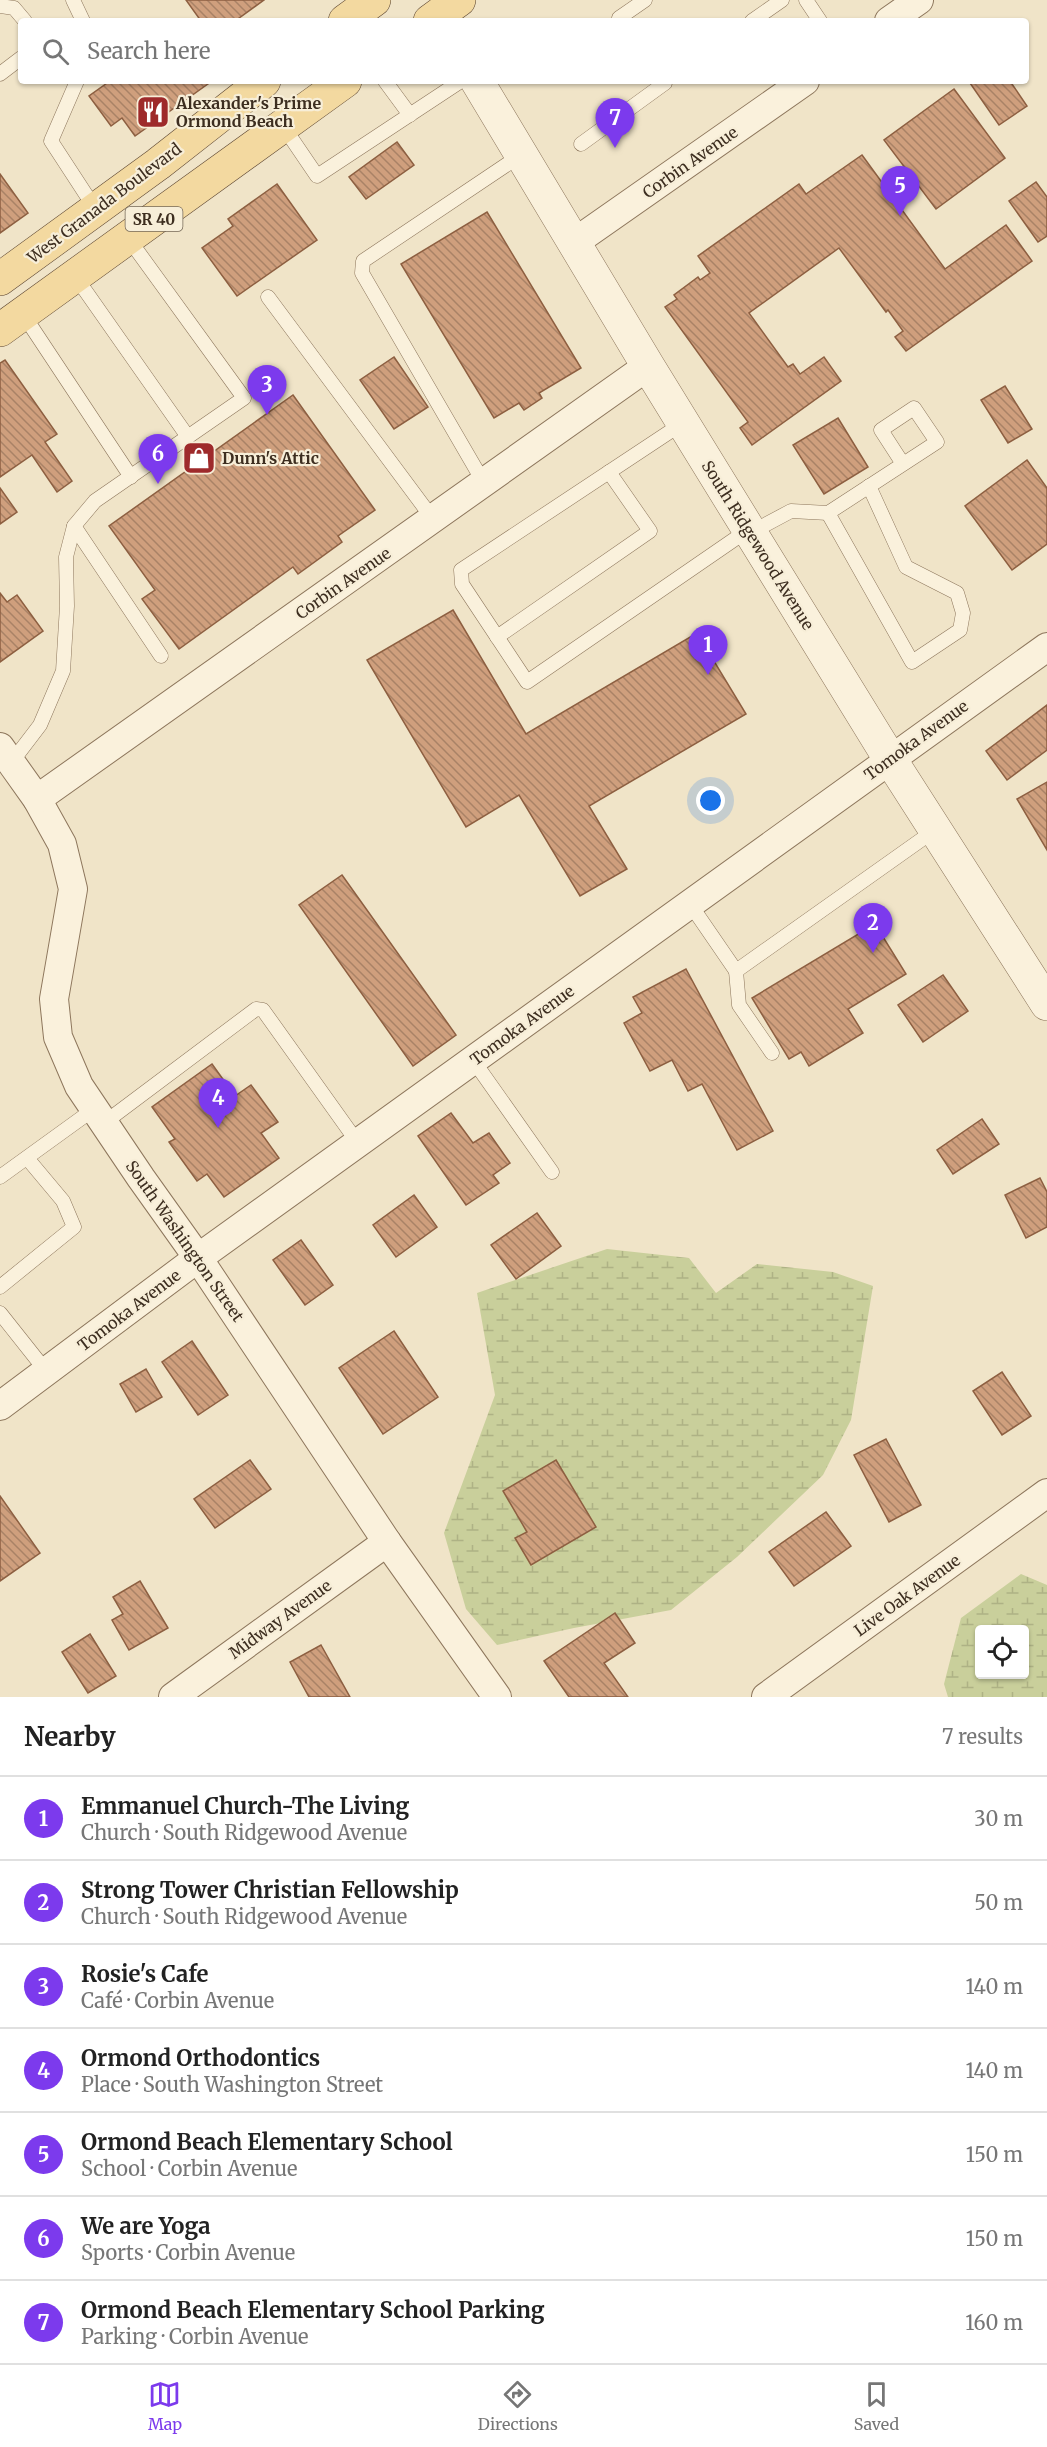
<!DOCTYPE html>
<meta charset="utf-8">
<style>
:root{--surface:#fff;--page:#f6f6f6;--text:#222;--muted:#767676;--line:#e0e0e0;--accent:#7c3aed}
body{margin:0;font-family:Merriweather,serif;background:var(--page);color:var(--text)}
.controls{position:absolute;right:18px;bottom:18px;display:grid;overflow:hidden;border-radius:6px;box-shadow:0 2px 4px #0004}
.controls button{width:54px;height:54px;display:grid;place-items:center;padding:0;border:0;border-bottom:2px solid var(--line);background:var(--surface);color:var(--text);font:30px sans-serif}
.you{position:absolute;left:711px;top:801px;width:21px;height:21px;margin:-15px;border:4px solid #fff;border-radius:50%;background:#1a73e8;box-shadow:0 0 0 9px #1a73e833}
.badge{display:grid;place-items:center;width:39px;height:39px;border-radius:50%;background:var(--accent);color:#fff;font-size:20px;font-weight:700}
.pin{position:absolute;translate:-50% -50px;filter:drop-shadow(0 2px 3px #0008)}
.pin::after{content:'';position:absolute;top:32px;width:21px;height:18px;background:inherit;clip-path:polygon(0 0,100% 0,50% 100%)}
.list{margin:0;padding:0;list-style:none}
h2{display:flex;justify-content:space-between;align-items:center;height:78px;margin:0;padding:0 24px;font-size:26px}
h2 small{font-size:20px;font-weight:400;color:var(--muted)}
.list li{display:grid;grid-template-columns:39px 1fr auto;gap:18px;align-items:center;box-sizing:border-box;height:84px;padding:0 24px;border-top:2px solid var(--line)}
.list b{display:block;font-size:22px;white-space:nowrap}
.list p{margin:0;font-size:20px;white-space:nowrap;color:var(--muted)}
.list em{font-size:20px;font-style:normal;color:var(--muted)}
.icon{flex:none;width:33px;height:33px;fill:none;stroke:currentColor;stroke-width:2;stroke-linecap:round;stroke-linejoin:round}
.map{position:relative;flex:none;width:1047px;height:1697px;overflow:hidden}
.search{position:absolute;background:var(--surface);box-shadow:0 2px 4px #0004;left:18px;right:18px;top:18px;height:66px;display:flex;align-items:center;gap:15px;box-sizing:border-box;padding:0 21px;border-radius:6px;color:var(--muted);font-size:22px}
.sheet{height:666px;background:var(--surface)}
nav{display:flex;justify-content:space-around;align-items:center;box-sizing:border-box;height:84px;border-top:2px solid var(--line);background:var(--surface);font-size:16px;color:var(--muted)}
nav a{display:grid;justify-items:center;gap:3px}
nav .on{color:var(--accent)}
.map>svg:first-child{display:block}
</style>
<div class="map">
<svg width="1047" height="1697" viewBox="0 0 1047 1697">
<defs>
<pattern id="wetland-marsh" width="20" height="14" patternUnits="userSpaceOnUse" patternTransform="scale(1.5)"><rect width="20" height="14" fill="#c9cf9b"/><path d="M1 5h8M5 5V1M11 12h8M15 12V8" fill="none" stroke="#aeb285"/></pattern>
<pattern id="building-back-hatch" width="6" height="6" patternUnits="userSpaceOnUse" patternTransform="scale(1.5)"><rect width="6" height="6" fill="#cf9f7d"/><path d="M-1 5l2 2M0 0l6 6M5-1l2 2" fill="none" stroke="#a98266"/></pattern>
</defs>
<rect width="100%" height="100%" fill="#f0e4c8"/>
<!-- wetland -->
<g fill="url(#wetland-marsh)" fill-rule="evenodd">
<path d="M607,1249L689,1258L716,1293L757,1264L833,1272L873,1286L851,1420L823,1475L737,1557L671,1610L574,1628L497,1645L466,1609L444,1533L495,1395L477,1293Z"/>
<path d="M1021,1574L1047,1585V1697H948L944,1684L961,1618ZM980,1630H1024V1674H980Z"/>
</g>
<!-- building -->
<g fill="url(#building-back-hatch)" stroke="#8d5f41" stroke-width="1.5">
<path d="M186,0H264L235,21H201Z"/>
<path d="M110,81H212L135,136L122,118L111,126L89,96Z"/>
<path d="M974,81H1010L1027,106L999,125L970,83Z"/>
<path d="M954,89L1005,158L936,209L884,140Z"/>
<path d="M397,142L414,165L366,199L349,177Z"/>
<path d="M862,155L945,269L1006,225L1032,261L906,351L895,337L903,331L888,310L886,312L839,248L749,313L788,367L793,364L800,374L824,357L841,381L752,445L740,428L748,422L665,307L677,299L674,295L698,277L700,280L710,273L698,256L799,184L806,194Z"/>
<path d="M0,174L28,213L0,233Z"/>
<path d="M1036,182L1047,197V236L1038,242L1009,201Z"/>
<path d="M277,184L317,240L237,296L202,248L233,226L228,219Z"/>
<path d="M487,212L581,368L539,393L542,398L524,410L519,403L494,418L401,264Z"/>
<path d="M394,357L428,407L394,429L360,380Z"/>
<path d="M5,360L57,434L45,442L72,481L57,492L32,455L0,477V363Z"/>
<path d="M1005,386L1032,429L1008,443L981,400Z"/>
<path d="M293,395L375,510L338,536L342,542L298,574L293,567L179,649L142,599L155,590L109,526Z"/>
<path d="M838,418L868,467L824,494L793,445Z"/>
<path d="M1027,460L1047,488V544L1012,570L965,506Z"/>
<path d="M0,488L17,512L0,524Z"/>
<path d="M0,593L7,602L17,595L43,631L0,662Z"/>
<path d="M453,610L526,734L697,633L746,714L589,806L627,869L580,896L519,795L466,827L367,660Z"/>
<path d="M1047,705V750L1007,780L986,751Z"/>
<path d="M1047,782V850L1017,799Z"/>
<path d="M342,875L456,1035L413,1066L299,905Z"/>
<path d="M875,924L906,974L848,1009L863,1033L809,1066L801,1052L789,1059L752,998Z"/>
<path d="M686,969L773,1131L737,1150L702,1084L688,1091L672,1060L650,1071L624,1023L642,1013L633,997Z"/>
<path d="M943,975L968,1011L923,1042L898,1005Z"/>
<path d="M212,1064L235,1096L251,1085L278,1122L261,1133L279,1158L224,1197L207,1174L197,1181L169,1142L175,1139L152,1107Z"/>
<path d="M451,1113L473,1143L489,1133L510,1163L493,1175L499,1183L466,1205L418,1136Z"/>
<path d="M982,1119L999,1144L953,1174L937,1150Z"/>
<path d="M1040,1178L1047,1192V1227L1026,1238L1005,1195Z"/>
<path d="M414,1195L437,1227L396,1257L373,1225Z"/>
<path d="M537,1213L561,1246L516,1279L491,1245Z"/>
<path d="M301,1240L333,1285L305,1305L273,1260Z"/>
<path d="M394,1331L438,1397L383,1434L339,1368Z"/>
<path d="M192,1341L228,1395L198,1415L162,1362Z"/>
<path d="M146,1369L162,1397L136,1412L120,1384Z"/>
<path d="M1002,1372L1031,1416L1002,1435L973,1391Z"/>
<path d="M886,1439L921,1505L889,1522L854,1455Z"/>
<path d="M250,1460L271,1489L215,1528L194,1499Z"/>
<path d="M556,1460L596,1527L531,1565L515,1538L527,1532L503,1491Z"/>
<path d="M0,1496L40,1553L0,1581Z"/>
<path d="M826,1512L851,1546L794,1586L769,1552Z"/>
<path d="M140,1581L168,1628L129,1650L112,1620L123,1614L113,1597Z"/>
<path d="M615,1613L635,1643L604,1663L628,1697H569L544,1661Z"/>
<path d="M90,1634L116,1676L88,1693L62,1652Z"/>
<path d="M321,1645L350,1697H309L290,1662Z"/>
</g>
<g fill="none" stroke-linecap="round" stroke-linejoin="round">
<defs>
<g id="service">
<path d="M73,0L83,21"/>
<path d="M806,0L820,21"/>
<path d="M0,6L14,8L25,21"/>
<path d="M621,21L619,18L645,0"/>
<path d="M752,21L782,0"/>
<path d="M0,74L21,58"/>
<path d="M77,81L51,141L96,210"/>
<path d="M385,81L410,115"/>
<path d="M283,126L317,176L461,81"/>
<path d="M581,144L665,83"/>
<path d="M75,276L188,437"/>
<path d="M268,297L433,519"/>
<path d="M23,314L131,477"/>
<path d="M683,423L461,570L462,584L527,682L748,530"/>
<path d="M484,483L362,273L363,261L521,155"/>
<path d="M828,513L912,662L960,630L963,613L957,593L906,567L869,486"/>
<path d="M74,526L161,656"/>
<path d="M750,533L791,511L828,513L937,442L914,408L881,430L903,464"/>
<path d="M497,637L650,531L609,472"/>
<path d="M11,763L40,725L63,671L67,606L66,557L74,526L95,501L244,398L128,238"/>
<path d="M690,904L736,971L935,830"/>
<path d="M736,971L739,1005L772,1053"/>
<path d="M473,1060L552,1172"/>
<path d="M104,1123L256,1009L263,1010L358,1143"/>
<path d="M0,1177L94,1109"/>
<path d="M0,1287L74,1227L63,1201L27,1158"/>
<path d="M0,1313L46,1371"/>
</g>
<g id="minor">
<path d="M889,21L919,0"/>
<path d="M575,242L805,81"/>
<path d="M0,747L37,799L62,844L73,889L54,999L58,1037L79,1086L141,1178L198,1258L387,1542L497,1697"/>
<path d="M37,799L648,366"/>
<path d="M0,1406L198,1258L1047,647"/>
<path d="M173,1697L387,1542"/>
<path d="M766,1697L1047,1493"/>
</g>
<path id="tertiary" d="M477,81L648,366L890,759L1047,1004"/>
<g id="primary">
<path d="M345,21L374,0"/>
<path d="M430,21L459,0"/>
<path d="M0,279L158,164L264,81"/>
<path d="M0,330L345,81"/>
</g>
</defs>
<!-- service casing -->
<use href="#service" stroke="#8d765c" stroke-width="15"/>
<!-- minor casing -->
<use href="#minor" stroke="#8d765c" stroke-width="30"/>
<!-- tertiary casing -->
<use href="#tertiary" stroke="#8d765c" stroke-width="34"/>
<!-- primary casing -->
<use href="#primary" stroke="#5b4430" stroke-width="34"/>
<!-- service -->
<use href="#service" stroke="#faf1dc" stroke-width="14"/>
<!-- minor -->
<use href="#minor" stroke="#faf1dc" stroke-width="28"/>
<!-- tertiary -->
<use href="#tertiary" stroke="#faf1dc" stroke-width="33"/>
<!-- primary -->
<use href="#primary" stroke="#f3d9a0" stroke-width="33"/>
</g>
<!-- icons -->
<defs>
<symbol id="restaurant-square" viewBox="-11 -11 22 22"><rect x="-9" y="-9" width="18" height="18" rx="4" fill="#9e2a2b" stroke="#f7eed8"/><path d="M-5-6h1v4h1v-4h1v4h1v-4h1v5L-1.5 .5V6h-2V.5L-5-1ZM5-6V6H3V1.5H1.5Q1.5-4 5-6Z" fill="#fff"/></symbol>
<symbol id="shop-square" viewBox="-11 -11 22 22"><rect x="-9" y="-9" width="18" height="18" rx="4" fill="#9e2a2b" stroke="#f7eed8"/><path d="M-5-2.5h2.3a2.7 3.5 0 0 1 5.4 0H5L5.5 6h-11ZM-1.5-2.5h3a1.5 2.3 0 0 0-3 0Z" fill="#fff"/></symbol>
</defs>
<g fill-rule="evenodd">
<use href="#restaurant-square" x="134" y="93" width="38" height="38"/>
<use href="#shop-square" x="180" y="439" width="38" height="38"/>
</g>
<g text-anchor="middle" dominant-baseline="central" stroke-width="4.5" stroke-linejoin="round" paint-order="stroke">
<!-- shield labels -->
<rect fill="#f7eed8" stroke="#756857" stroke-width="1.5" x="125.5" y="207" width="57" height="24" rx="4.5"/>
<g font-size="15" font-weight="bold" fill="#3d2e20">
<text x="154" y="219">SR 40</text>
</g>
<!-- poi labels -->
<g font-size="16" font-weight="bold" fill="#3d2e20" stroke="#f7eed8" text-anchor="start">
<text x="176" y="103">Alexander's Prime<tspan x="176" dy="18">Ormond Beach</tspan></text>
<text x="222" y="458">Dunn's Attic</text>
</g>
<!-- street labels -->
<g font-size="16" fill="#3d2e20" stroke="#f7eed8">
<text transform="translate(690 162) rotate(-35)">Corbin Avenue</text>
<text transform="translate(104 203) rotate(-37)">West Granada Boulevard</text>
<text transform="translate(758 545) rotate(58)">South Ridgewood Avenue</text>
<text transform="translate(343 583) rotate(-35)">Corbin Avenue</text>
<text transform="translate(916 740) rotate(-36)">Tomoka Avenue</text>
<text transform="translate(522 1025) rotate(-36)">Tomoka Avenue</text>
<text transform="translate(185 1241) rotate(55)">South Washington Street</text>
<text transform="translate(129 1310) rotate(-37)">Tomoka Avenue</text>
<text transform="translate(907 1595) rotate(-36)">Live Oak Avenue</text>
<text transform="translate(280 1619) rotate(-36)">Midway Avenue</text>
</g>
</g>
</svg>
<div class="controls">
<button><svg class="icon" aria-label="locate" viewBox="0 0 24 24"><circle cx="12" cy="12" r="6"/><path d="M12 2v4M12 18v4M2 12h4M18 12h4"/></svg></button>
</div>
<div class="you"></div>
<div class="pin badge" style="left:708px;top:675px">1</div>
<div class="pin badge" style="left:873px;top:953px">2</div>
<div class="pin badge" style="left:267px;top:415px">3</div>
<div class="pin badge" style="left:218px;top:1128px">4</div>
<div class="pin badge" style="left:900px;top:216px">5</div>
<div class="pin badge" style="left:158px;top:484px">6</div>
<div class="pin badge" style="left:615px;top:148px">7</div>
<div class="search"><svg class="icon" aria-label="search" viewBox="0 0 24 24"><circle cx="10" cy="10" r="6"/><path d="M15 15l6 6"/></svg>Search here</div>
</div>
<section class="sheet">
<h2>Nearby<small>7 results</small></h2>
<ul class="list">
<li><span class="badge">1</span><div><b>Emmanuel Church-The Living</b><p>Church · South Ridgewood Avenue</p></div><em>30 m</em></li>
<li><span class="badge">2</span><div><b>Strong Tower Christian Fellowship</b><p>Church · South Ridgewood Avenue</p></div><em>50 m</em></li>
<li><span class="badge">3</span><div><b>Rosie's Cafe</b><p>Café · Corbin Avenue</p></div><em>140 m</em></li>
<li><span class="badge">4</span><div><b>Ormond Orthodontics</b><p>Place · South Washington Street</p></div><em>140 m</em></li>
<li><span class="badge">5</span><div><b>Ormond Beach Elementary School</b><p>School · Corbin Avenue</p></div><em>150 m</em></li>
<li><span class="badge">6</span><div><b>We are Yoga</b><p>Sports · Corbin Avenue</p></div><em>150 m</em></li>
<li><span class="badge">7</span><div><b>Ormond Beach Elementary School Parking</b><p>Parking · Corbin Avenue</p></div><em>160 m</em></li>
</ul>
</section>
<nav>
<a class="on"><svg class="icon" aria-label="map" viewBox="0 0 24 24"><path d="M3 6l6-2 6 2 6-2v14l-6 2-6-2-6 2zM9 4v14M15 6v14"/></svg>Map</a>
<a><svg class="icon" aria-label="directions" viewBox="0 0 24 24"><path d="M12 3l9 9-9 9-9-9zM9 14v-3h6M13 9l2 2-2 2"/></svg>Directions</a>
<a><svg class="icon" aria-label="saved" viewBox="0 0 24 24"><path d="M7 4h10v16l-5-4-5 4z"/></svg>Saved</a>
</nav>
